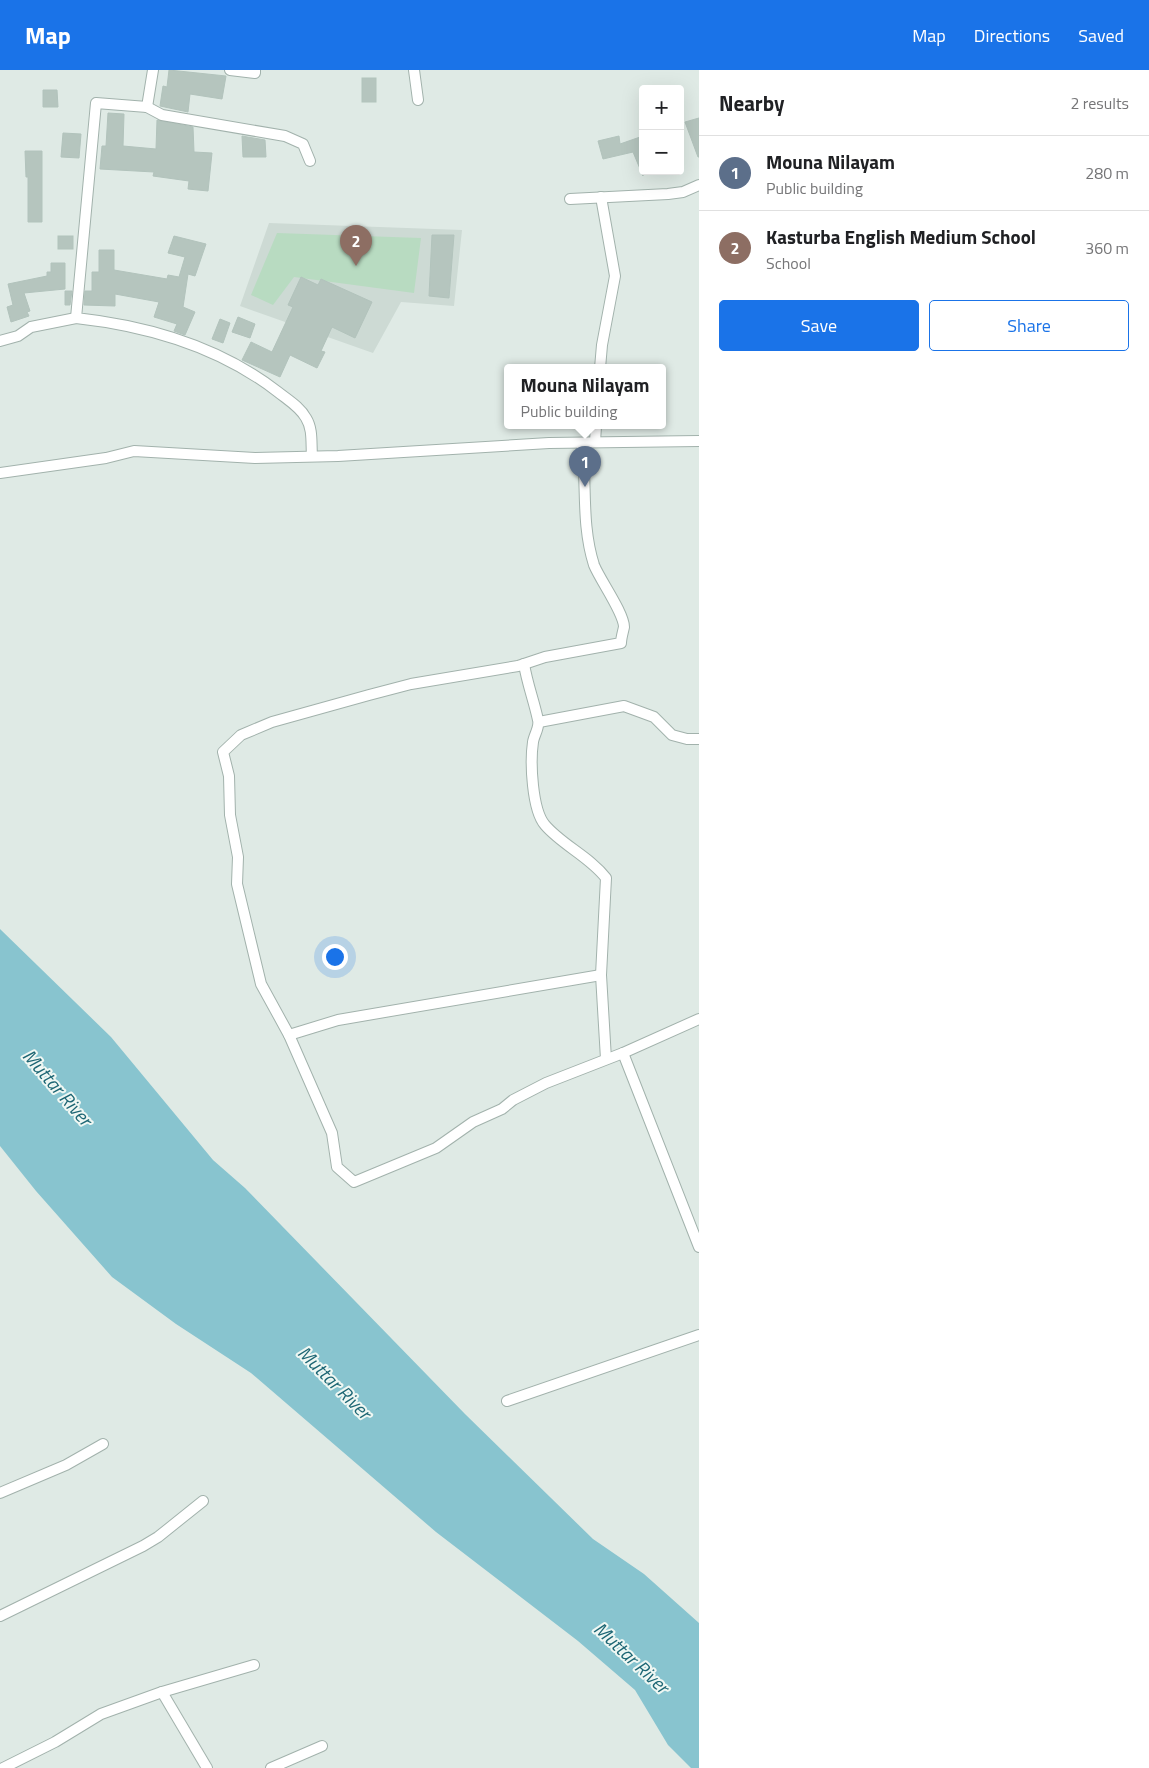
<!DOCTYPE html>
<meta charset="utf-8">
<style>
:root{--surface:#fff;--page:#f6f6f6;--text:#202124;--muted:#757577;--line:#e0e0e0;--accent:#1a73e8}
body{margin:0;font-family:"Titillium Web",sans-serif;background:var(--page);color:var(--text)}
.controls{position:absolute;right:15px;top:15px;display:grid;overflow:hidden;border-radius:5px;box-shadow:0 5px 20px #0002}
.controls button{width:45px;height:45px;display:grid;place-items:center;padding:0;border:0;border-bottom:1px solid var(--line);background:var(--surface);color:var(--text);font:25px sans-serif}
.you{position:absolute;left:334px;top:886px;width:18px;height:18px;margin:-12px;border:4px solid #fff;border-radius:50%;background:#1a73e8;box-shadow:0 0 0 8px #1a73e833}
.badge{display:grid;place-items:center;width:32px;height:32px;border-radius:50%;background:var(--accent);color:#fff;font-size:16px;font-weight:700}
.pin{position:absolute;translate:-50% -41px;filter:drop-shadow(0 1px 2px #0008)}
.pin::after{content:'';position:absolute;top:26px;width:18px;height:15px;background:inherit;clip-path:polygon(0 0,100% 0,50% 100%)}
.popup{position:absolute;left:504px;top:294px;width:162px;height:65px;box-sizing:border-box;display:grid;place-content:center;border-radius:5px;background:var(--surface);filter:drop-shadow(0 1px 4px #0005);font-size:16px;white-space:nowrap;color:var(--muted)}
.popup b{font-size:19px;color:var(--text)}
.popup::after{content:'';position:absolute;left:50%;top:100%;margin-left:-10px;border:10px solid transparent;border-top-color:var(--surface)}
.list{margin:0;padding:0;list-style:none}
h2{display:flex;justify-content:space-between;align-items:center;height:65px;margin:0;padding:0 20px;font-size:21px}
h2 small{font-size:16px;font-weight:400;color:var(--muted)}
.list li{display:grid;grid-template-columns:32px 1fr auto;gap:15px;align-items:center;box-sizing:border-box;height:75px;padding:0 20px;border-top:1px solid var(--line)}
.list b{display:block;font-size:19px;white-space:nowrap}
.list p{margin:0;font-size:16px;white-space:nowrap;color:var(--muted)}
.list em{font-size:16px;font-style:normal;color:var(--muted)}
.actions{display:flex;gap:10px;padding:15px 20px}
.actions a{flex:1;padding:11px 0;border:1px solid var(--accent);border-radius:5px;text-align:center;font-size:18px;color:var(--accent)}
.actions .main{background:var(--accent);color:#fff}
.map{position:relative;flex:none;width:699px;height:1698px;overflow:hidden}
header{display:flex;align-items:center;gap:30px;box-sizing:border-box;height:70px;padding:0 25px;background:var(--accent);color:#fff}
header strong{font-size:24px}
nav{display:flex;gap:28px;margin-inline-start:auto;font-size:18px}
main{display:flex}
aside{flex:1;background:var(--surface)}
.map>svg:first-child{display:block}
</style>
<header>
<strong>Map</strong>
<nav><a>Map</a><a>Directions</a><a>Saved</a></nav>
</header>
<main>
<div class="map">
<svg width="699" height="1698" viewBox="0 0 699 1698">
<rect width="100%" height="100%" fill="#dfeae5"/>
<!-- built -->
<path fill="#cddad4" d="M269,153L462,160L454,236L401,232L373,283L240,236Z"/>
<!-- green -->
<path fill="#b8dbc1" d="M277,163L421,168L414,223L294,207L273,235L251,225Z"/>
<!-- water -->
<path fill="#88c4cf" d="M0,859L111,967L213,1090L245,1118L465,1344L593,1469L644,1504L699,1553V1698H691L668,1675L635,1620L578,1571L436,1462L251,1303L176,1254L112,1207L36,1121L0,1076Z"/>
<!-- building -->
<g fill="#b5c5be" stroke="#b2c3bc">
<path d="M169,0L226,6L222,29L190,24L188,42L160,36L163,16L167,17Z"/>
<rect x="362" y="8" width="14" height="24"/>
<path d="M43,20H57L58,37H43Z"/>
<path d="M108,43L124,44L123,76L156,79L157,50L193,57L194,82L212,83L208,121L188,119L189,111L153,106L154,102L100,99L102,76H106Z"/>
<path d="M699,48V87H698L685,52Z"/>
<path d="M63,63L81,64L79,88L61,87Z"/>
<path d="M242,66L265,70L266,87H243Z"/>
<path d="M619,66L620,74L643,66V106L633,82L603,89L598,71Z"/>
<path d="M25,81H42V152H28V107H26Z"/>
<path d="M432,165H454L449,228L429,226Z"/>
<rect x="58" y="166" width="15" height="13"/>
<path d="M174,166L206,174L195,206L188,204L183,237L195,242L185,265L174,261L177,254L154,247L159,232L115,224V236L84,235L85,221H92V202H99V180H114V200L167,209L168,205L179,207L185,187L168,183Z"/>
<path d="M51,193H65V219L24,223L30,241L27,242L29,246L11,252L7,237L13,235L8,214L47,206V202H51Z"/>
<path d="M301,207L318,215L321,209L372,232L355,268L332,257L321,281L325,282L317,298L290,285L280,307L242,290L251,272L272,282L293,237L288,235Z"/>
<path d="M65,221H72L70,235H65Z"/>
<path d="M238,247L255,254L250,268L232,262Z"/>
<path d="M220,249L230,253L223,273L212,269Z"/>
</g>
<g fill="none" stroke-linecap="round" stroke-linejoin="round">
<defs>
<g id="street">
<path d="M153,0L147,37L96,33L76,248C149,256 220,277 278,322C288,330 300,337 306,348C313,359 311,373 312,386"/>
<path d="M230,0L255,3V0"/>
<path d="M414,0L418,30"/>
<path d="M147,37L162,45L285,66L303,74L310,91"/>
<path d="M570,129L668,124L683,122L699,115"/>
<path d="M0,271L18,266L31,257L76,248"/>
<path d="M600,298L602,275L615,206L601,127"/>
<path d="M595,372L596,356"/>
<path d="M582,373C587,414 581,454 594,495C600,510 624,543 624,557C623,562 621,568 621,573L545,587L518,596L411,614L369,625L272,652L241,665L223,682L229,706L230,745L238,787L237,814L261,914L289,965L332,1063L337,1097L354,1112L436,1078L473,1052L502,1039L513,1030L546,1013L623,983L699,949"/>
<path d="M0,403L106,388L134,381L255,388L338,386L549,373L699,371"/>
<path d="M524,594C527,613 534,631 538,650C540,657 534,665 533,672C530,692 532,740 545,755C562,775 590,787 606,808L601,905L606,989"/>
<path d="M539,652L624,636L654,647L672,665L687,669H699"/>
<path d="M289,965L338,950L601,905"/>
<path d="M623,983L699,1177"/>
<path d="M507,1331L699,1265"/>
<path d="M0,1423L66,1395L103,1374"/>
<path d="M0,1546L143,1476L158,1467L203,1431"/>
<path d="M162,1622L207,1698"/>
<path d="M3,1698L55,1672L101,1644L162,1622L254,1595"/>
<path d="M271,1698L322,1676"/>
</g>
</defs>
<!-- street casing -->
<use href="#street" stroke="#a2b2ac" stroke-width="12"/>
<!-- street -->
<use href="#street" stroke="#fff" stroke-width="10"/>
</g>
<g text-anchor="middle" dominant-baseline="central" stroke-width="4" stroke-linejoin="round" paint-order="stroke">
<!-- water labels -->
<g font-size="19" font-style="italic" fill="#1d6674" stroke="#eff7f3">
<text transform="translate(58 1017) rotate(49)">Muttar River</text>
<text transform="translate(335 1312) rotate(45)">Muttar River</text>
<text transform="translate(632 1587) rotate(43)">Muttar River</text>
</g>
</g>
</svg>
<div class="controls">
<button>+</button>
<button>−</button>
</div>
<div class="you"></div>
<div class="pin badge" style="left:585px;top:417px;background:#5c6f8a">1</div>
<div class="popup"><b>Mouna Nilayam</b>Public building</div>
<div class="pin badge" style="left:356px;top:196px;background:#8d6e63">2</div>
</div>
<aside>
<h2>Nearby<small>2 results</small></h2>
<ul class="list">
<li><span class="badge" style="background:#5c6f8a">1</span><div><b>Mouna Nilayam</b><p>Public building</p></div><em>280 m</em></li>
<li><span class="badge" style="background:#8d6e63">2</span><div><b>Kasturba English Medium School</b><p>School</p></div><em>360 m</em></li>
</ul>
<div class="actions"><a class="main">Save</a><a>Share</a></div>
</aside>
</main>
